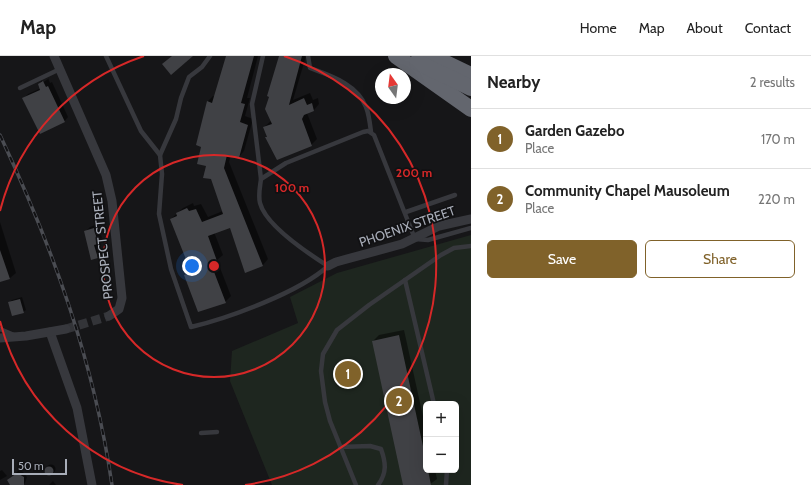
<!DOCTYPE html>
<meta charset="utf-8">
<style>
:root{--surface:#fff;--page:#f6f6f6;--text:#222;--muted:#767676;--line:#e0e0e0;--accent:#80622a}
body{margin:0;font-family:Cabin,sans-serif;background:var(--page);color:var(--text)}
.controls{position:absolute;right:12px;bottom:12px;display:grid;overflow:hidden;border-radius:6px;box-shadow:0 4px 16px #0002}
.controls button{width:36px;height:36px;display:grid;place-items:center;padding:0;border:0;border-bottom:1px solid var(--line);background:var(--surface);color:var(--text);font:20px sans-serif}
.compass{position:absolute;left:375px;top:12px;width:36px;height:36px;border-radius:50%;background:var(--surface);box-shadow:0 4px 16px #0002;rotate:346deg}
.scale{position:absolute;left:12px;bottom:10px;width:55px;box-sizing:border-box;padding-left:4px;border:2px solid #a8adb8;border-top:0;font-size:11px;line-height:14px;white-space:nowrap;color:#a8adb8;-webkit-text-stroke:3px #111113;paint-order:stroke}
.you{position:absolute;left:192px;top:210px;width:14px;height:14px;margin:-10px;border:3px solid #fff;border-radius:50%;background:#1a73e8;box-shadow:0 0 0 6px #1a73e833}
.badge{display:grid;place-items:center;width:26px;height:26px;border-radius:50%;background:var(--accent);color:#fff;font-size:13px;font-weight:700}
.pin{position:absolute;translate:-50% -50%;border:2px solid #fff;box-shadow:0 1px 4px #0006}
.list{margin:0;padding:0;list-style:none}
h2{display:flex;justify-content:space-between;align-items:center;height:52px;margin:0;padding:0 16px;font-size:17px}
h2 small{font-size:13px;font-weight:400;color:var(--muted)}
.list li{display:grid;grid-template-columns:26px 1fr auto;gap:12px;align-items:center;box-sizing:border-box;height:60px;padding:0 16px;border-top:1px solid var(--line)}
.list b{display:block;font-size:15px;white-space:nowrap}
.list p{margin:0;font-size:13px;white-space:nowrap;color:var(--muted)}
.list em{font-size:13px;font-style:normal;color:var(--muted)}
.actions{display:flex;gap:8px;padding:12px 16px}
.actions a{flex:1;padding:9px 0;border:1px solid var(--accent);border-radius:6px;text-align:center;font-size:14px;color:var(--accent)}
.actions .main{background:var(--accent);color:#fff}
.map{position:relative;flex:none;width:471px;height:429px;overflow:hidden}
header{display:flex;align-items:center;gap:24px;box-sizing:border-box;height:56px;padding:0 20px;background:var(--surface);border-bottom:1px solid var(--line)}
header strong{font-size:19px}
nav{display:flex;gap:22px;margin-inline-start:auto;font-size:14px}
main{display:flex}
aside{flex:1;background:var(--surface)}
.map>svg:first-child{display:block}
</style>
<header>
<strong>Map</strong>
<nav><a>Home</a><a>Map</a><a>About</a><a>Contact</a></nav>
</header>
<main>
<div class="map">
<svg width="471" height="429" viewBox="0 0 471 429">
<rect width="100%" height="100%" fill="#161618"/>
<!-- green -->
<path fill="#1e261f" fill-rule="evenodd" d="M471,179V429H272L230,325L232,295L298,267L290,241L337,217ZM426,348H456V414H426Z"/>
<!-- shadow -->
<g fill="#0007">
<path d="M227,0H258L247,42H250L245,60L253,63L244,95L239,101L231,99L229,106L268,203L263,209L246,216L230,171L214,176L223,199L217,204L231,240L225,246L185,219L191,213L171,163L183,152L193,147L194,150L201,148L208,161L223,155L203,90L207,46L213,40L215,41Z"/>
<path d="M280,0H306L293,44L310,37L313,44L318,42L319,48L314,54L307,57L317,83L311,89L271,93L264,71L271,65Z"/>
<path d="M48,22L42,24L48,22L50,27L52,26L68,61L64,66L23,43L28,38L41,32L39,28L42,24V27L48,23Z"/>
<path d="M0,166L16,217L10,222L0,225Z"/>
<path d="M98,168L102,182L99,186L102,197L98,202L86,175L90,171Z"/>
<path d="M22,241L26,254L23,256L9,247L12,244Z"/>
<path d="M404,274L426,374V414H435L437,423L429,429H404L373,285L379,279Z"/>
<circle cx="350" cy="316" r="5"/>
<circle cx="51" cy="413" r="4.5"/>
<path d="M2,414L7,420L0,424V415Z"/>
<path d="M18,415L23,416L27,421L25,427L23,429H12L8,424Z"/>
<path d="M53,425L56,429H49Z"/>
</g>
<!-- building -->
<g fill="#404145">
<path d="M172,0H193L171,19L162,8Z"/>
<path d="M226,0H254L241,47L245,48L240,66L248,69L239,102L227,99L224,112L263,210L245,217L230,172L208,180L217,205L211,208L226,247L198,256L184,219L191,216L170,163L177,160L176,157L187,152L189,155L196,153L202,166L223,158L211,123L203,122L206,110L197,108L201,91L196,89L207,45L212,47Z"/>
<path d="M279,0H302L289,49L304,42L307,49L312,47L314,55L304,59L302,63L312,90L277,104L265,81H267L263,71L272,68L265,53L269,41L267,40Z"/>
<path d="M43,25L46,31L48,30L65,66L40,78L22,42L40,34L38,28Z"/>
<path d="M94,172L98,188L94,189L98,202L91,204L84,175Z"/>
<path d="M0,194L10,223L0,226Z"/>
<path d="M20,243L24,257L12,260L8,246Z"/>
<path d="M399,279L426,404V414H428L431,429H403L372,285Z"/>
<circle cx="348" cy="318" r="5"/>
<circle cx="49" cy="415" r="4.5"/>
<path d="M17,417L24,421V429H10L7,424Z"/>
</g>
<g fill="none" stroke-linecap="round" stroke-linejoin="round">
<!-- minor-tunnel -->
<path stroke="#333438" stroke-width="9" stroke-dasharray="9 4.5" stroke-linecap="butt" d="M66,273L109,260"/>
<!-- service -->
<g stroke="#37383d" stroke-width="4.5">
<path d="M106,0L141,75L160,99L162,118L159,158L171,213L191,271C229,262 300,236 328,210C309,198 266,170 260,147C258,139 260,131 261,123L286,107L363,76L368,75L374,79L415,183L428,184L471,172"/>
<path d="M308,0L310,12C331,20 357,28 366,51C369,58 370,68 371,76"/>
<path d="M20,32L60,13"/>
<path d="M160,99L176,63L181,42L189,21L202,11L210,0"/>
<path d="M261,123L252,48L263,0"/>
<path d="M406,156L455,139"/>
<path d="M405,224L434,348"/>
<path d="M0,273L14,279"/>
<path d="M201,377L217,376"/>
<path d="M340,391L370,390L381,393C386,407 387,417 378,429"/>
<path d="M356,429L330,365L325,346L321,315L323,298L337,274L369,249L441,199L454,192L471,190"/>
<path d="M446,429L447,414"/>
</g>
<!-- minor -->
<g stroke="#37383d" stroke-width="9">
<path d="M54,0L106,119L112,145L122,242L119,253L109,260"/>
<path d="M328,210L336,206L402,188L439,170L471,163"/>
<path d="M50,276L77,352L92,429"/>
<path d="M0,282L26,280L66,273"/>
</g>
<!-- motorway -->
<g stroke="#63666e" stroke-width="16">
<path d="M396,0L471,53"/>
<path d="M431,0L471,19"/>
<path d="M417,6L471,32"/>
</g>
<defs>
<path id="rail" d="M0,79C53,192 94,306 112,429"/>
</defs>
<!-- rail casing -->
<use href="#rail" stroke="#4a4c52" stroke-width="3.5"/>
<!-- rail -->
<use href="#rail" stroke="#111113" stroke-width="2" stroke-dasharray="6" stroke-linecap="butt"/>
</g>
<!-- distance rings -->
<g fill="none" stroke="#d62828" stroke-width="2">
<circle cx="214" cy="210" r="111"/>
<path d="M183 429A221 221 0 0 1 0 265M0 155A221 221 0 0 1 144 0M284 0A221 221 0 0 1 245 429"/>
</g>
<g text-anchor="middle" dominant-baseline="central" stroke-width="3.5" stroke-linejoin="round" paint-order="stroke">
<!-- street labels -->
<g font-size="13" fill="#a8adb8" stroke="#111113">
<text transform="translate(407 170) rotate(-19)">PHOENIX STREET</text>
<text transform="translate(102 189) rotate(-96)">PROSPECT STREET</text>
</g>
</g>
<circle cx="214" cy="210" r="6" fill="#d62828" stroke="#111113" stroke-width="2"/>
<g font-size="12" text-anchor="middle" font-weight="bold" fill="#d62828" stroke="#111113" stroke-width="3.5" stroke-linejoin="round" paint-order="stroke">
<text x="414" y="121">200 m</text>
<text x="292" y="136">100 m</text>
</g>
</svg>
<div class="controls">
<button>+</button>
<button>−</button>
</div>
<svg class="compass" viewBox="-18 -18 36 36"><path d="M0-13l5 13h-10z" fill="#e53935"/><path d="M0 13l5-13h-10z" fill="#767676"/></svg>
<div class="scale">50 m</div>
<div class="you"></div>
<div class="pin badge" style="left:348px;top:318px">1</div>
<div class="pin badge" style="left:399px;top:345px">2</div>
</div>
<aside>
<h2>Nearby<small>2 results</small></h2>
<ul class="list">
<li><span class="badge">1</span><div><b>Garden Gazebo</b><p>Place</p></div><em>170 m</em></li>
<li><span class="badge">2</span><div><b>Community Chapel Mausoleum</b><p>Place</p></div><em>220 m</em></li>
</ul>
<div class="actions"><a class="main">Save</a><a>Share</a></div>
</aside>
</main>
